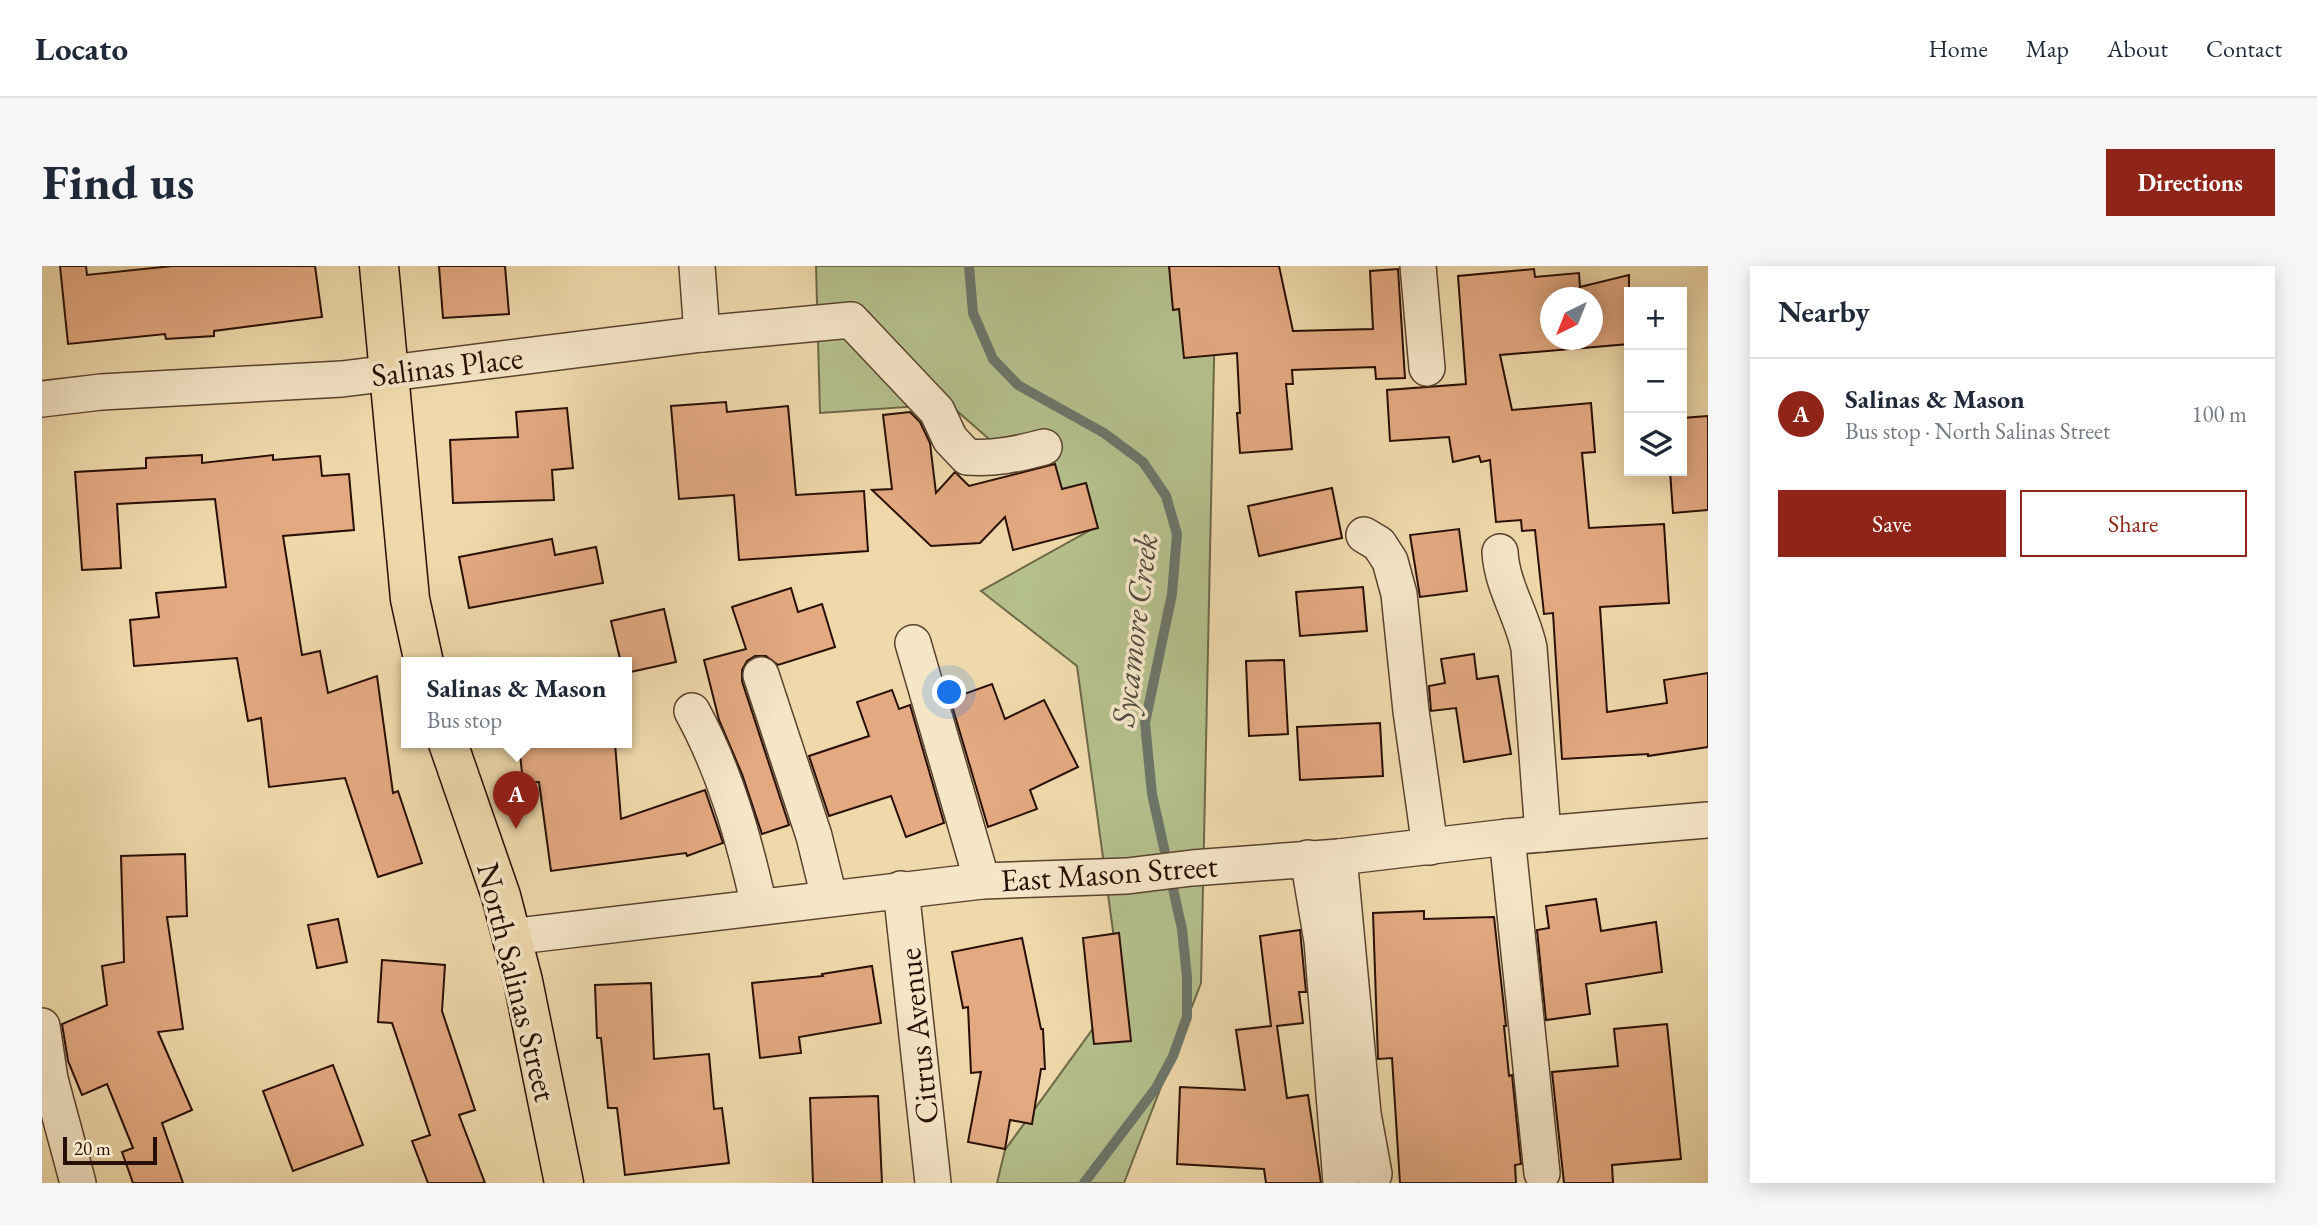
<!DOCTYPE html>
<meta charset="utf-8">
<style>
:root{--surface:#fff;--page:#f6f6f7;--text:#1f2937;--muted:#747a83;--line:#e0e1e3;--accent:#8f2418}
body{margin:0;font-family:"EB Garamond",serif;background:var(--page);color:var(--text)}
.controls{position:absolute;right:21px;top:21px;display:grid;overflow:hidden;border-radius:0px;box-shadow:0 4px 18px #0003}
.controls button{width:63px;height:63px;display:grid;place-items:center;padding:0;border:0;border-bottom:2px solid var(--line);background:var(--surface);color:var(--text);font:35px sans-serif}
.compass{position:absolute;left:1498px;top:21px;width:63px;height:63px;border-radius:50%;background:var(--surface);box-shadow:0 4px 18px #0003;rotate:223deg}
.scale{position:absolute;left:21px;bottom:18px;width:94px;box-sizing:border-box;padding-left:7px;border:4px solid #280f05;border-top:0;font-size:19px;line-height:24px;white-space:nowrap;color:#280f05;-webkit-text-stroke:5px #f5e6c8;paint-order:stroke}
.you{position:absolute;left:908px;top:427px;width:24px;height:24px;margin:-18px;border:5px solid #fff;border-radius:50%;background:#1a73e8;box-shadow:0 0 0 10px #1a73e833}
.badge{display:grid;place-items:center;width:46px;height:46px;border-radius:50%;background:var(--accent);color:#fff;font-size:23px;font-weight:700}
.pin{position:absolute;translate:-50% -58px;filter:drop-shadow(0 2px 4px #0008)}
.pin::after{content:'';position:absolute;top:37px;width:24px;height:21px;background:inherit;clip-path:polygon(0 0,100% 0,50% 100%)}
.popup{position:absolute;left:359px;top:391px;width:231px;height:91px;box-sizing:border-box;display:grid;place-content:center;border-radius:0px;background:var(--surface);filter:drop-shadow(0 2px 5px #0005);font-size:23px;white-space:nowrap;color:var(--muted)}
.popup b{font-size:26px;color:var(--text)}
.popup::after{content:'';position:absolute;left:50%;top:100%;margin-left:-14px;border:14px solid transparent;border-top-color:var(--surface)}
.list{margin:0;padding:0;list-style:none}
h2{display:flex;justify-content:space-between;align-items:center;height:91px;margin:0;padding:0 28px;font-size:30px}
h2 small{font-size:23px;font-weight:400;color:var(--muted)}
.list li{display:grid;grid-template-columns:46px 1fr auto;gap:21px;align-items:center;box-sizing:border-box;height:112px;padding:0 28px;border-top:2px solid var(--line)}
.list b{display:block;font-size:26px;white-space:nowrap}
.list p{margin:0;font-size:23px;white-space:nowrap;color:var(--muted)}
.list em{font-size:23px;font-style:normal;color:var(--muted)}
.actions{display:flex;gap:14px;padding:21px 28px}
.actions a{flex:1;padding:16px 0;border:2px solid var(--accent);border-radius:0px;text-align:center;font-size:24px;color:var(--accent)}
.actions .main{background:var(--accent);color:#fff}
.icon{flex:none;width:38px;height:38px;fill:none;stroke:currentColor;stroke-width:2;stroke-linecap:round;stroke-linejoin:round}
.map{position:relative;flex:none;width:1666px;height:917px;overflow:hidden;border-radius:0px}
header{display:flex;align-items:center;gap:42px;box-sizing:border-box;height:98px;padding:0 35px;background:var(--surface);border-bottom:2px solid var(--line)}
header strong{font-size:33px}
nav{display:flex;gap:38px;margin-inline-start:auto;font-size:24px}
.intro{display:flex;align-items:center;justify-content:space-between;box-sizing:border-box;height:168px;padding:0 42px}
h1{margin:0;font-size:49px}
.button{padding:18px 32px;border-radius:0px;background:var(--accent);color:#fff;font-size:24px;font-weight:700}
main{display:flex;gap:42px;padding:0 42px}
aside{flex:1;background:var(--surface);border-radius:0px;box-shadow:0 4px 18px #0003}
.map>svg:first-child{display:block}
</style>
<header>
<strong>Locato</strong>
<nav><a>Home</a><a>Map</a><a>About</a><a>Contact</a></nav>
</header>
<div class="intro"><h1>Find us</h1><a class="button">Directions</a></div>
<main>
<div class="map">
<svg width="1666" height="917" viewBox="0 0 1666 917">
<rect width="100%" height="100%" fill="#efd9ab"/>
<filter id="stains"><feTurbulence type="fractalNoise" baseFrequency=".00286" numOctaves="4"/><feColorMatrix values="0 0 0 0 .2 0 0 0 0 .09 0 0 0 0 .02 0 0 0 .5 -.17"/></filter>
<radialGradient id="worn" r=".72"><stop offset=".6" stop-color="#630" stop-opacity="0"/><stop offset="1" stop-color="#630" stop-opacity=".3"/></radialGradient>
<!-- green -->
<path fill="#b4c08d" stroke="#6e6849" stroke-width="2" d="M774,0H1174L1159,717L1082,917H955L963,884L1079,724L1035,400L939,325L1050,263L907,138L778,147Z"/>
<g fill="none" stroke-linecap="round" stroke-linejoin="round">
<!-- stream -->
<path stroke="#6c766a" stroke-width="10" d="M927,0L931,47L951,93L976,119L1062,167L1101,196L1124,230L1135,268L1130,328L1103,457L1110,528L1140,663L1145,711V751L1131,790L1114,822L1042,917"/>
</g>
<!-- building -->
<g fill="#e3a981" stroke="#280f05" stroke-width="2" fill-rule="evenodd">
<path d="M18,0H44L45,9L130,0H273L280,51L172,65V70L124,73L123,68L26,78Z"/>
<path d="M397,0H463L467,48L401,52Z"/>
<path d="M1127,0H1237L1251,65L1331,63L1328,5L1356,3L1363,112L1334,113L1333,101L1250,104L1251,118H1244L1250,183L1198,187L1195,147H1198L1195,87L1142,92L1137,43L1131,44Z"/>
<path d="M1492,3L1493,11L1537,7L1538,21L1587,9V78L1458,89L1470,144L1549,137L1553,186L1540,187L1547,262L1622,258L1627,337L1558,341L1565,446L1625,437L1622,414L1666,407V481L1606,490V488L1520,493L1511,347L1502,348L1493,264L1480,265L1479,254L1454,256L1448,194L1439,196L1437,190L1411,196L1407,171L1348,175L1345,124L1424,118L1416,10ZM1508,32H1550V74H1508Z"/>
<path d="M684,136L685,146L746,140L754,229L822,225L826,285L697,294L692,229L637,233L629,140Z"/>
<path d="M525,142L531,202L510,204L512,234L411,237L408,174L476,171L474,146Z"/>
<path d="M868,146L878,156L888,177L894,227L913,206L927,220L1013,198L1020,223L1044,217L1056,262L971,284L963,251L938,277L889,280L830,224L850,223L841,149Z"/>
<path d="M1666,150V244L1631,247L1628,205H1640V152Z"/>
<path d="M160,189V197L231,189V194L278,190L280,210L307,208L312,264L241,270L260,389L278,385L286,427L335,410L351,527L356,525L380,597L336,611L303,512L227,521L219,452L206,455L195,392L92,400L88,354L117,351L114,327L184,321L173,233L75,238L79,302L40,304L33,206L104,202V192Z"/>
<path d="M1290,222L1300,272L1217,290L1206,240Z"/>
<path d="M1417,263L1425,325L1378,331L1368,269Z"/>
<path d="M510,273L513,289L554,281L561,317L427,342L417,291Z"/>
<path d="M1321,321L1325,365L1258,370L1254,326Z"/>
<path d="M749,322L756,346L780,338L793,381L736,399L724,390H713L705,395L700,404V415L747,559L720,568L700,508L677,454L662,394L704,383L690,341Z"/>
<path d="M622,343L634,396L584,407V397H579L569,355Z"/>
<path d="M1432,388L1435,413L1456,410L1469,488L1422,496L1414,442L1389,445L1387,420L1403,417L1399,393Z"/>
<path d="M1242,394L1246,468L1207,470L1204,395Z"/>
<path d="M950,418L963,453L1002,434L1036,501L988,524L995,543L946,561L908,433Z"/>
<path d="M850,424L857,443L868,439L902,557L864,571L849,530L787,550L767,490L827,470L815,436Z"/>
<path d="M1338,457L1341,510L1258,514L1255,461Z"/>
<path d="M477,477H573L579,553L663,524L681,577L645,590L644,587L509,605L497,516L481,517Z"/>
<path d="M143,588L145,650L125,651L141,763L116,766L150,844L120,857L141,917H91L80,886L91,882L65,818L40,829L26,795L20,758L65,739L60,700L82,696L79,590Z"/>
<path d="M1554,633L1559,665L1614,656L1620,706L1544,718L1548,748L1504,754L1495,664L1507,662L1504,640Z"/>
<path d="M1382,645V653L1452,651L1464,760H1462L1467,810L1470,809L1479,898L1473,899L1474,917H1358L1350,792L1336,793L1331,647Z"/>
<path d="M296,653L305,696L275,702L266,659Z"/>
<path d="M1258,664L1264,726H1257L1261,757L1235,760L1245,832L1266,829L1279,917H1224L1222,903L1135,898L1138,821L1203,824L1194,764L1229,760L1218,670Z"/>
<path d="M1077,667L1089,775L1052,778L1041,672Z"/>
<path d="M980,672L999,763H1001L1003,803H999L990,858L968,854L963,883L926,876L939,806L929,807L926,741L921,742L910,686Z"/>
<path d="M340,694L403,699L400,745L433,844L417,849L443,917H386L370,875L388,869L350,757L336,756Z"/>
<path d="M830,700L839,757L757,771L759,787L718,792L710,717L781,710L780,708Z"/>
<path d="M609,717L612,793L667,788L672,843L680,842L687,897L583,909L575,842H566L559,772H555L553,719Z"/>
<path d="M1625,758L1639,893L1570,899L1571,917H1522L1510,806L1576,800L1572,763Z"/>
<path d="M291,799L321,879L251,905L221,825Z"/>
<path d="M836,830L840,917H771L768,832Z"/>
</g>
<g fill="none" stroke-linecap="round" stroke-linejoin="round">
<defs>
<g id="minor">
<path d="M655,0L660,68"/>
<path d="M1376,0L1385,102"/>
<path d="M0,133L59,126L300,113L660,68L809,54L895,145L908,173L925,191C953,193 976,188 1002,181"/>
<path d="M1322,269L1337,278L1348,295L1357,328L1369,445L1388,581"/>
<path d="M1458,286C1460,321 1480,348 1487,382L1501,568"/>
<path d="M871,377L940,615"/>
<path d="M719,409L772,570L787,631"/>
<path d="M650,445C683,505 702,573 717,640"/>
<path d="M1465,571L1500,907"/>
<path d="M1297,591L1321,848L1332,908"/>
<path d="M1266,592L1280,675L1299,917"/>
<path d="M859,623L891,917"/>
<path d="M468,671L940,615L1085,610L1150,602L1297,591L1465,571L1666,554"/>
<path d="M0,760L8,813L36,917"/>
</g>
<g id="major">
<path d="M337,0L368,333L382,397"/>
<path d="M406,477L459,630L481,715L522,917"/>
</g>
</defs>
<!-- minor casing -->
<use href="#minor" stroke="#5a422e" stroke-width="38"/>
<!-- major casing -->
<use href="#major" stroke="#280f05" stroke-width="41"/>
<!-- minor -->
<use href="#minor" stroke="#f5e6c8" stroke-width="35"/>
<!-- major -->
<use href="#major" stroke="#efd9ab" stroke-width="38"/>
</g>
<g text-anchor="middle" dominant-baseline="central" stroke-width="7" stroke-linejoin="round" paint-order="stroke">
<!-- street labels -->
<g font-size="32" fill="#280f05" stroke="#f5e6c8">
<text transform="translate(405 100) rotate(-7)">Salinas Place</text>
<text transform="translate(1067 607) rotate(-4)">East Mason Street</text>
<text transform="translate(475 716) rotate(76)">North Salinas Street</text>
<text transform="translate(876 770) rotate(-96)">Citrus Avenue</text>
</g>
<!-- water labels -->
<g font-size="33" font-style="italic" fill="#504b40" stroke="#f5e6c8">
<text transform="translate(1092 364) rotate(-83)">Sycamore Creek</text>
</g>
</g>
<rect width="100%" height="100%" filter="url(#stains)"/>
<rect width="100%" height="100%" fill="url(#worn)"/>
</svg>
<div class="controls">
<button>+</button>
<button>−</button>
<button><svg class="icon" aria-label="layers" viewBox="0 0 24 24"><path d="M12 4l9 5-9 5-9-5zM3 14l9 5 9-5"/></svg></button>
</div>
<svg class="compass" viewBox="-18 -18 36 36"><path d="M0-13l5 13h-10z" fill="#e53935"/><path d="M0 13l5-13h-10z" fill="#747a83"/></svg>
<div class="scale">20 m</div>
<div class="you"></div>
<div class="pin badge" style="left:474px;top:563px">A</div>
<div class="popup"><b>Salinas &amp; Mason</b>Bus stop</div>
</div>
<aside>
<h2>Nearby<small></small></h2>
<ul class="list">
<li><span class="badge">A</span><div><b>Salinas &amp; Mason</b><p>Bus stop · North Salinas Street</p></div><em>100 m</em></li>
</ul>
<div class="actions"><a class="main">Save</a><a>Share</a></div>
</aside>
</main>
